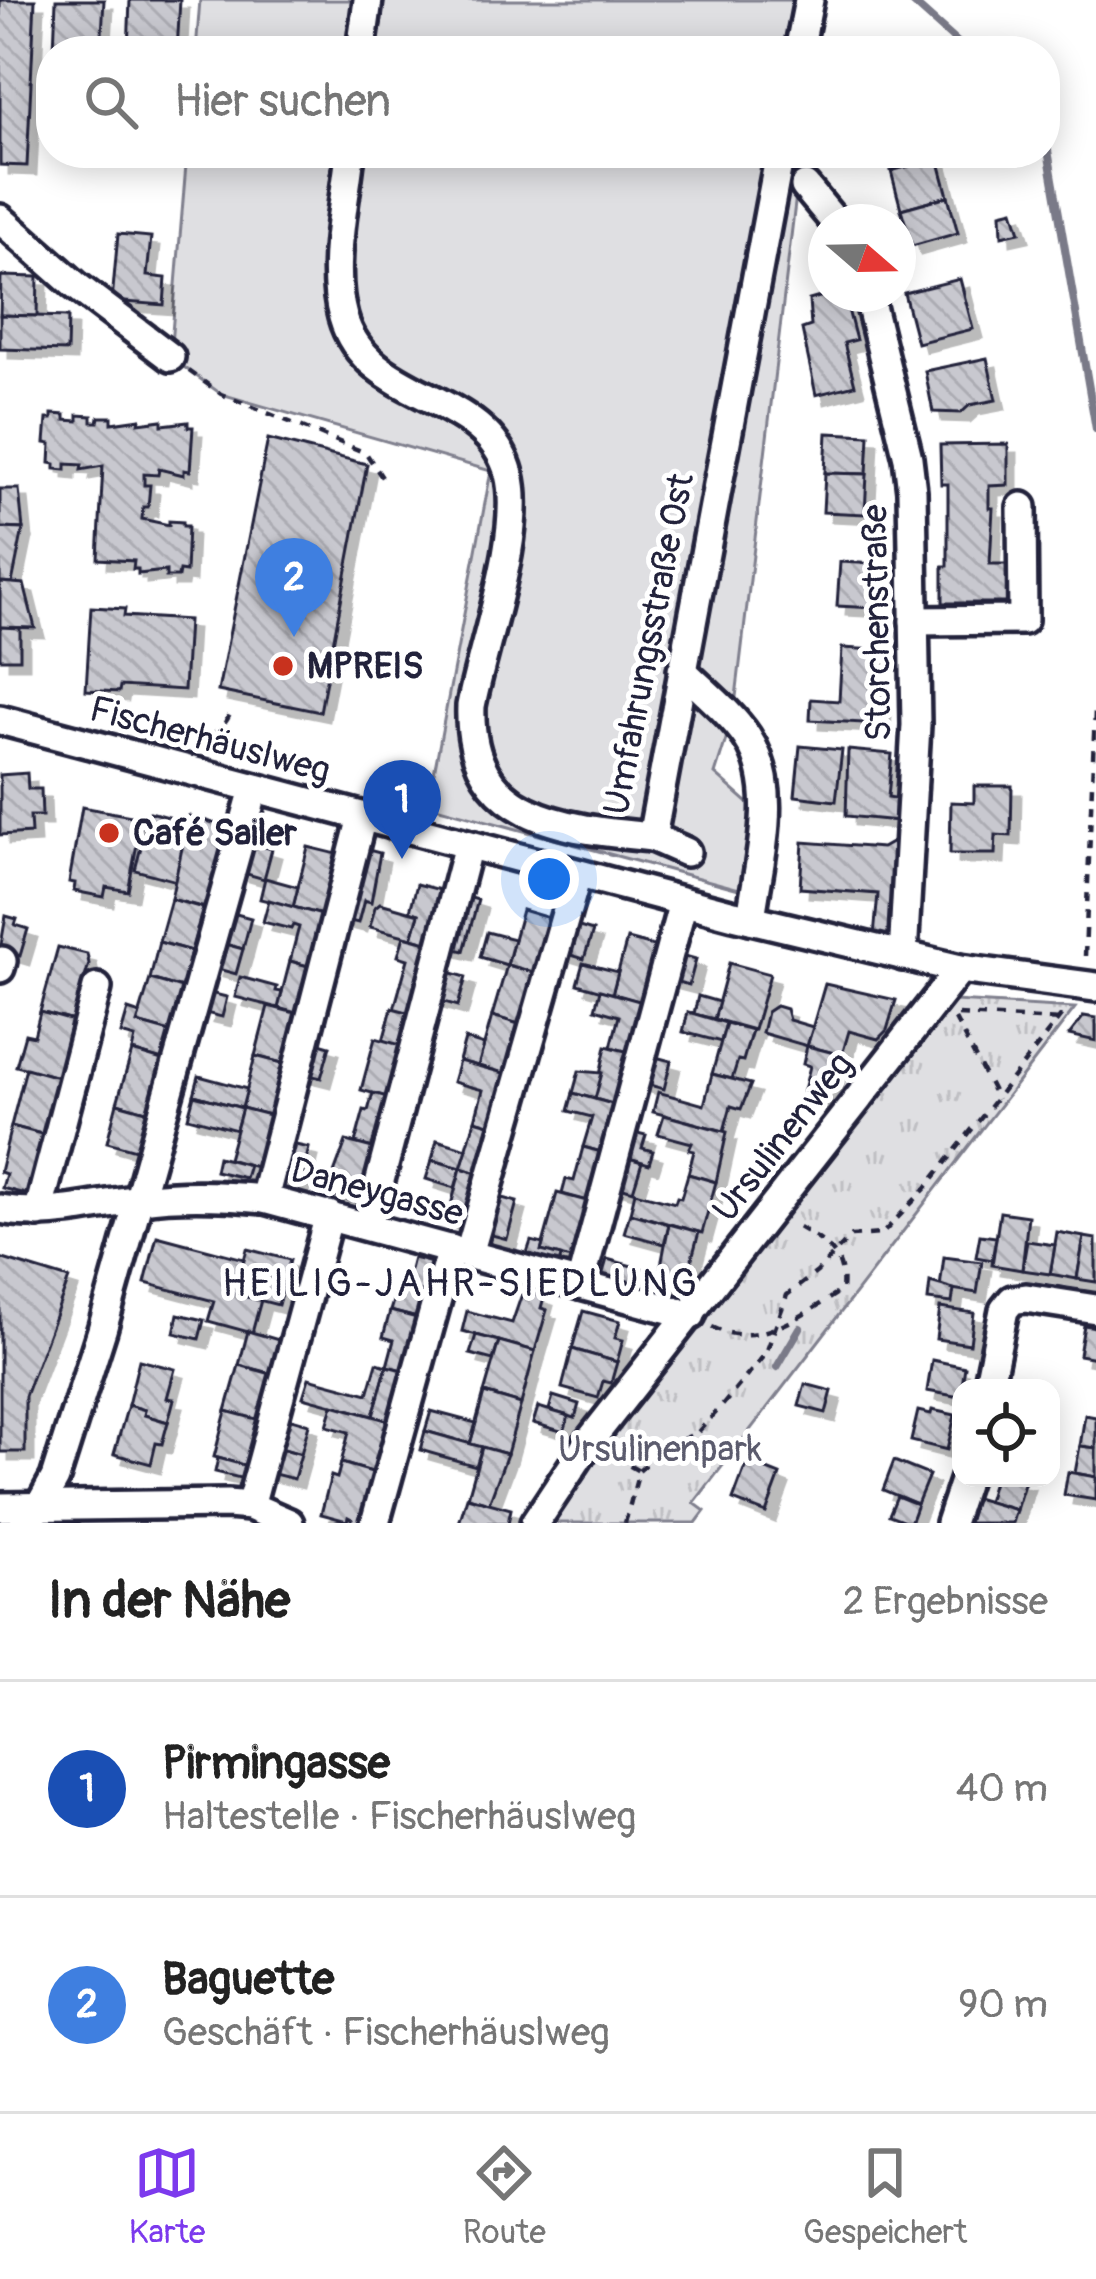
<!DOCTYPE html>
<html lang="de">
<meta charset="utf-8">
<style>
:root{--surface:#fff;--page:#f2f2f2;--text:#222;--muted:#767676;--line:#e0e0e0;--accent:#7c3aed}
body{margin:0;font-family:Pangolin,sans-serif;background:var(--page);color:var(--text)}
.controls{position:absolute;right:36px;bottom:36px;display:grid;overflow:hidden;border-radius:24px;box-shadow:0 6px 30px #0003}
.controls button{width:108px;height:108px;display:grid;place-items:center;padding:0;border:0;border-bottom:3px solid var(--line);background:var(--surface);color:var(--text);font:60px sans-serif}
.compass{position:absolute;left:808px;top:204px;width:108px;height:108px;border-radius:50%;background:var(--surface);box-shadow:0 6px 30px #0003;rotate:110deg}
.you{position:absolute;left:549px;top:879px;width:42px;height:42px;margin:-30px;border:9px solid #fff;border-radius:50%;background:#1a73e8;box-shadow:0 0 0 18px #1a73e833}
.badge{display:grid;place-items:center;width:78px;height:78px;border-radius:50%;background:var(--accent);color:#fff;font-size:39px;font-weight:700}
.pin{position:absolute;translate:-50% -99px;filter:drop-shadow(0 3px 6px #0008)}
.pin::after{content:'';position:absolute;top:63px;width:42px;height:36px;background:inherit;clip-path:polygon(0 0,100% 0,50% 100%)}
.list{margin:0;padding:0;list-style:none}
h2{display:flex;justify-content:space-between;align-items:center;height:156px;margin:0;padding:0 48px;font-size:51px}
h2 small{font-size:39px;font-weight:400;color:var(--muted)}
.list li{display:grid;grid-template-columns:78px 1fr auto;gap:36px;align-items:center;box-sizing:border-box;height:216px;padding:0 48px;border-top:3px solid var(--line)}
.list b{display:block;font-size:45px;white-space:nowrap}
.list p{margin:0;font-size:39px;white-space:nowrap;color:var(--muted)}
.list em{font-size:39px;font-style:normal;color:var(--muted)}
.icon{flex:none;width:66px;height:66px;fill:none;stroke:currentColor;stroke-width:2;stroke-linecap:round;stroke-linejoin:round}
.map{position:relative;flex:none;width:1096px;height:1523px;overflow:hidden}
.search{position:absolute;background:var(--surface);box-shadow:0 6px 30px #0003;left:36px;right:36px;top:36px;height:132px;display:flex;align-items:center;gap:30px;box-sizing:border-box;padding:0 42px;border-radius:48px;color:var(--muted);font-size:45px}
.sheet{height:588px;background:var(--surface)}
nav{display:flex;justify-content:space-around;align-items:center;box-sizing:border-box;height:168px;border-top:3px solid var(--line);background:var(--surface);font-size:33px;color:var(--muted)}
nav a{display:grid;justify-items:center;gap:6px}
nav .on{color:var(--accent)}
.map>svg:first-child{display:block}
</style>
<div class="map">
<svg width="1096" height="1523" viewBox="0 0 1096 1523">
<defs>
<pattern id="park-tufts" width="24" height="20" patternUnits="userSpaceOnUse" patternTransform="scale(3)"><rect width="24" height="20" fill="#dfdfe2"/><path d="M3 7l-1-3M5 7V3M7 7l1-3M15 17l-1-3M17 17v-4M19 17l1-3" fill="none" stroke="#bfbfc3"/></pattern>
<pattern id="building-back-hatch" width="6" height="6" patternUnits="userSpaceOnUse" patternTransform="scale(3)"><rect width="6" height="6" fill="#c8c8cf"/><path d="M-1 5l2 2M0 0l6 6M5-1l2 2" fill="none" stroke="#acacb3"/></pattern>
<filter id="shadow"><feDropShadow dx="9" dy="9" stdDeviation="0" flood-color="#0004"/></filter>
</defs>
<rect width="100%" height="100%" fill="#fff"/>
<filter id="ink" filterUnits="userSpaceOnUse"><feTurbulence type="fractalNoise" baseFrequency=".00833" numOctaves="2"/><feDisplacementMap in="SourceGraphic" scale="24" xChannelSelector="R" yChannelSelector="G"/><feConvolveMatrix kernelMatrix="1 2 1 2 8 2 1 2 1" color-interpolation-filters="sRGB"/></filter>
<g filter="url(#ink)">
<!-- green -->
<g fill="#dfdfe2" stroke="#80808e" stroke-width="3">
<path d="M200,0H824L816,51H196Z"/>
<path d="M187,153H801L734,714L715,774L755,809L743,890L428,805L491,471L221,394L170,357Z"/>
</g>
<!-- park -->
<path fill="url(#park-tufts)" stroke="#80808e" stroke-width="3" d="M954,1001L1075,1008L694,1503L705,1511L696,1523H535L691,1315Z"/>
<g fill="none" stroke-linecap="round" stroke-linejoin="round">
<!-- stream -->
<g stroke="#7a7a88" stroke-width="8">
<path d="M910,0L967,51"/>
<path d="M1045,133L1096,429"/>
<path d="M777,1367L800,1328"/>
</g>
</g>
<!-- building -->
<g fill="url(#building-back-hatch)" stroke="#22223b" stroke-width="3" filter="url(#shadow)">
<path d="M0,0H35L27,166L0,165Z"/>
<path d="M56,0H104L101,51H54Z"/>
<path d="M130,0H180L177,51H128Z"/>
<path d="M938,158L948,196L901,209L891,171Z"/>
<path d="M948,196L958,233L912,246L901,209Z"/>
<path d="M1013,210L1020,232L1002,236L1001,213Z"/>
<path d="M118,234L151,237L147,276L166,278L164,305L112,301Z"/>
<path d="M1,276L38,277L37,316L0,315Z"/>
<path d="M960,279L973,329L917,343L904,293Z"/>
<path d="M830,294H844L856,340L844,343L855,385L816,395L802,329L811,326L809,300Z"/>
<path d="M0,315L68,317L67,351L0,349Z"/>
<path d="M987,358L996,400L970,405L961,413L933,412L925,371Z"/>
<path d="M52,414L65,415V420L78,421V415L92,416V422H98L99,417H112V423L140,419L139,423L162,420V425L188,422V427H193L190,471L184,470V475L159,469L158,475L144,474V485H150L148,507H143L142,519L169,525V521L183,522V526H188L186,572L179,571L178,577H166V571L138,574V569H133L134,561L98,559L103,466L81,470L82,465L66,464V470L55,469V464L50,463L51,444L45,443L47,419H52Z"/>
<path d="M827,433L869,435L867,474L825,473Z"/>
<path d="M268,439L367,464L320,712L218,691Z"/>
<path d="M1008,444V485L989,486V508H993L990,564H1009V603H943V566H948V484H941L940,445Z"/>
<path d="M825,473L867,474L865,514L823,512Z"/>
<path d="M0,489H19L23,529L0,528Z"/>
<path d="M0,528L23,529L12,583L0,582Z"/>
<path d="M840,562L877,564L875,608L837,606Z"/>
<path d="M0,582L24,584L35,628L0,627Z"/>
<path d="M91,607L125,609L124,616L188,620L184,690L120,686L119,692L86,690Z"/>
<path d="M0,627L20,628V659H0Z"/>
<path d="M842,648L876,650L874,689H883L881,724L810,720L811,699L839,701Z"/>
<path d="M800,746L842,750L836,801L795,796Z"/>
<path d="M848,750L892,754L888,797L900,799L898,821L846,816Z"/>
<path d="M27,773L28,789H41L42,816H30L31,833L0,835V775Z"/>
<path d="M974,786H1012L1011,836L996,835L995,854H950L951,802L974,803Z"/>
<path d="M82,807L142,818L128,891L106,887L104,897L74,891L75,883L69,882Z"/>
<path d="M150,812L187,822L176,881L135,870Z"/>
<path d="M189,816L235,829L213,910L171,899Z"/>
<path d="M898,839L894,937L874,936L878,894L800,888L803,842L882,848Z"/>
<path d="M248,842L272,849L264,879L240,872Z"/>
<path d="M308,847L345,856L329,917L293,907Z"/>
<path d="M357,847L380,853L371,902L364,900L358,923L338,918Z"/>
<path d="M265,878L298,887L293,907L260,899Z"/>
<path d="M417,884L452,893L438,945L412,938L419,914L410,911Z"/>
<path d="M461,895L478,900L464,951L447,947Z"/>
<path d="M171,899L203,908L191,951L159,942Z"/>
<path d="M269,900L329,917L315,968L290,961L299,927L293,925L291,929L263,922Z"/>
<path d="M380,903L419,914L412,938L370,927L375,907Z"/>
<path d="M522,910L559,921L544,975L507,965Z"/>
<path d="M229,912L251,918L243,949L221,943Z"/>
<path d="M6,916L17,919L15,925L28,929L20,956L0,950Z"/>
<path d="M569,924L593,931L584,959L561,952Z"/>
<path d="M487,932L514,939L507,965L480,957Z"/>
<path d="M404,936L438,945L414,1014L394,1009L408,959L398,956Z"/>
<path d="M627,939L665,949L650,1004L612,994Z"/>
<path d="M159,942L191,951L186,972L194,974L189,990L150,979Z"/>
<path d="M221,943L243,949L236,974L214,968Z"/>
<path d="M58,947L87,954L89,964L83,984L91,986L81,1023L40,1012Z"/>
<path d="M674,953L696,959L689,985L666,979Z"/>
<path d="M290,961L315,968L303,1015L278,1008Z"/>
<path d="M583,963L618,972L612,994L577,984Z"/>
<path d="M729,963L770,974L754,1030L714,1019Z"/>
<path d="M507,965L544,975L529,1027L492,1016Z"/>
<path d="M442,970L466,977L458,1006L434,999Z"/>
<path d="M240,977L277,987L276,991L282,992L278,1008L235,997Z"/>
<path d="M150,979L189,990L185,1005L178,1003L170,1032L137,1023Z"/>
<path d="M825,984L896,1000L887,1030L878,1039L849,1031L842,1055L807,1046Z"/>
<path d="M600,990L650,1004L632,1053L611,1047L619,1016L595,1009Z"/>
<path d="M210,993L227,997L222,1017L205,1013Z"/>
<path d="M698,996L719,1002L714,1019L694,1014Z"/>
<path d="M268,1006L303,1015L290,1065L255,1056Z"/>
<path d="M776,1006L786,1009L789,1020L813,1027L807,1046L762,1033L767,1012Z"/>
<path d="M392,1008L420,1015L411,1048L383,1041Z"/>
<path d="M128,1010L140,1014L137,1023L170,1032L162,1060L132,1051L135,1038L121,1034Z"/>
<path d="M40,1012L81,1023L66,1079L16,1066L25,1034L34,1036Z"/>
<path d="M688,1012L726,1023L721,1042L683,1032Z"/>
<path d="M492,1016L529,1027L515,1076L478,1066Z"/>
<path d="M1084,1016L1096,1018V1041L1069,1035Z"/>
<path d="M726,1023L752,1030L743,1061L738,1060L732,1079L712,1074Z"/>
<path d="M375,1038L411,1048L397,1100L361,1090Z"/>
<path d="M465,1039L484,1045L478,1066L459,1061Z"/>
<path d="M309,1040L330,1046L321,1078L301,1073Z"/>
<path d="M606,1046L637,1054L623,1107L595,1099Z"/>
<path d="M807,1046L842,1055L824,1104L802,1098L810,1066L803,1064Z"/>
<path d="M132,1051L162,1060L155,1088L163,1090L157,1114L117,1103Z"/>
<path d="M648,1055L671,1061L664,1089L641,1083Z"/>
<path d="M255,1056L290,1065L277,1117L242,1108Z"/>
<path d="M459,1061L515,1076L496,1126L475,1120L483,1090L453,1082Z"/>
<path d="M26,1068L58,1077L48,1120L56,1123L53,1137L11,1126Z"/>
<path d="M579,1071L602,1073L595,1099L573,1093Z"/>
<path d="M712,1074L751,1084L741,1109L731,1106L724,1131L653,1112L658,1092L704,1105Z"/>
<path d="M199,1076L247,1089L242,1108L194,1095Z"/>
<path d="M373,1093L391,1098L384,1151L355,1143L364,1110L368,1111Z"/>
<path d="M573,1093L623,1107L605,1153L583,1147L592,1117L568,1111Z"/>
<path d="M194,1095L242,1108L236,1130L188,1117Z"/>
<path d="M117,1103L157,1114L139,1151L107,1142Z"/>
<path d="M242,1108L277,1117L263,1169L228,1159Z"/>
<path d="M664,1115L727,1132L716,1182L688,1174L694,1151L689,1150L692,1143L658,1134Z"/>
<path d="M475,1120L496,1126L486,1176L461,1168Z"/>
<path d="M11,1126L53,1137L49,1152L40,1150L29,1195L2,1188L6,1174L0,1172Z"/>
<path d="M629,1131L646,1135L642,1148L653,1151L649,1164L622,1156Z"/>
<path d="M437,1140L467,1149L461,1168L432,1160Z"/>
<path d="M346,1141L384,1151L369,1205L331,1195L333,1188L329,1187Z"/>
<path d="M282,1142L309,1148L300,1183L273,1177Z"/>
<path d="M583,1147L605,1153L596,1203L562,1194L566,1179L574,1181Z"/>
<path d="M622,1156L642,1162L633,1191L614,1185Z"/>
<path d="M218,1157L249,1165L245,1178L215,1171Z"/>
<path d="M432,1160L461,1168L455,1188L426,1179Z"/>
<path d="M461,1168L486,1176L467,1225L447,1220Z"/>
<path d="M688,1174L716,1182L702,1233L630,1213L635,1192L675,1203L677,1197L681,1198Z"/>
<path d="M557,1193L598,1204L582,1262L541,1251Z"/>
<path d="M491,1195L517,1202L507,1239L480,1232Z"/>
<path d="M1000,1212L1028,1216L1022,1270L992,1265Z"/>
<path d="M630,1213L669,1224L664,1244L624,1233Z"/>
<path d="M669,1224L699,1232L688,1273L682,1271L679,1282L659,1276Z"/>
<path d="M1057,1232L1084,1237L1077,1279L1050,1274Z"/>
<path d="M980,1235L996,1237L992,1260L976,1257Z"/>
<path d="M157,1236L244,1259L235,1294L261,1300L252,1333L208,1321L214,1301L145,1283Z"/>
<path d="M1084,1237L1096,1239V1282L1077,1279Z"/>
<path d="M531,1241L543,1244L541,1251L561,1256L559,1265L526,1256Z"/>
<path d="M1027,1241L1055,1245L1050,1274L1022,1270Z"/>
<path d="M247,1249L290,1260L278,1305L235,1294Z"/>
<path d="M944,1257L982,1262L977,1293L940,1287Z"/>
<path d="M0,1258L69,1279L25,1396V1452H0Z"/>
<path d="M413,1258L436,1264L425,1320L390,1311L396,1291L404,1293Z"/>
<path d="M607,1259L643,1269L638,1286L602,1276Z"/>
<path d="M643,1269L670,1279L666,1294L638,1286Z"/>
<path d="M930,1282L954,1289L952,1303L928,1300Z"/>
<path d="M523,1291L544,1297L541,1308L547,1310L535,1351L462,1331L467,1311L512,1323Z"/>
<path d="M940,1308L974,1313L970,1344L936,1339Z"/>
<path d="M390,1311L425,1320L406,1371L387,1366L394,1340L383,1337Z"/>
<path d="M583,1311L620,1321L615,1338L623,1340L617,1362L572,1349Z"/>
<path d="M178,1314L204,1320L199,1339L174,1333Z"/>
<path d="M1084,1325L1096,1327V1358L1079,1355Z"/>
<path d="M248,1331L282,1341L273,1374L239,1365Z"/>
<path d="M476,1335L499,1341L493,1360L470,1354Z"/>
<path d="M499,1341L535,1351L521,1404L484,1393Z"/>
<path d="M572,1349L617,1362L611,1383L603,1381L598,1398L562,1388Z"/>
<path d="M139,1360L175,1369L167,1398L174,1399L168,1422L144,1415L145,1410L128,1405Z"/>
<path d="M932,1360L965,1367L960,1397L927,1391Z"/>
<path d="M377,1363L387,1366L373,1416L303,1397L309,1378L368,1394Z"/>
<path d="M239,1365L275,1375L271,1423L226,1411Z"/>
<path d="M387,1366L406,1371L397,1423L373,1416Z"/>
<path d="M805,1384L832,1391L826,1413L799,1406Z"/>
<path d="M484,1393L521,1404L507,1454L470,1444Z"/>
<path d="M553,1396L579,1404L575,1418L549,1410Z"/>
<path d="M128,1405L145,1410L144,1415L168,1422L162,1444L156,1443L151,1464L114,1454Z"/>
<path d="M333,1405L397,1423L379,1474L341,1463L349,1432L327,1426Z"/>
<path d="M538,1407L569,1416L564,1432L533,1423Z"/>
<path d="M932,1410L955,1415L947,1450L911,1441L918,1411L931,1414Z"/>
<path d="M226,1411L271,1423L250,1467L214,1457Z"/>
<path d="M431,1411L476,1423L470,1444L425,1431Z"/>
<path d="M1085,1415L1096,1417V1448L1080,1446Z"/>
<path d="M281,1416L309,1424L301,1454L273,1446Z"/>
<path d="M425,1431L482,1447L476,1466L420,1450Z"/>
<path d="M273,1446L301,1454L294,1479L266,1472Z"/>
<path d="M1080,1446L1096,1448V1477L1075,1473Z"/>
<path d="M482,1447L507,1454L489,1503L468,1497Z"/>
<path d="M218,1458L247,1466L244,1479L215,1472Z"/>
<path d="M894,1461L929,1475L917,1504L883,1490Z"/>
<path d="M747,1462L780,1475L766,1513L733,1500Z"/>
<path d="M341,1463L379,1474L371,1523H351L352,1519L348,1517L347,1521L321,1514L331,1476L337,1478Z"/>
<path d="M1068,1472L1096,1477V1500L1064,1495Z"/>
<path d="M994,1478L1025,1481L1016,1510L987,1502Z"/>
<path d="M897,1496L917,1504L910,1523L889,1515Z"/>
<path d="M467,1497L511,1509L508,1523H459Z"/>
<path d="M975,1498L1016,1510L1012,1523H968Z"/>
</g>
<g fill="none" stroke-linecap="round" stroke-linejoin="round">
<defs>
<g id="minor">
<path d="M361,51L368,0"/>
<path d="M799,51L809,0"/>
<path d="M350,153C345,204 329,267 343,317C367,403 487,390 509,474C524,532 483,644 471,706C467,819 563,829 652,837L780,153"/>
<path d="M805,186L835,222"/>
<path d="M0,219L75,285L170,357"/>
<path d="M868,294L908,458L912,491L916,725L903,956"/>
<path d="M914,621L1023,620L1022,507"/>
<path d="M682,670C703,691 730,712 747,737C782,789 758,862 751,919"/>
<path d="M0,720L734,915L960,969L1096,987"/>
<path d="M652,837L686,852"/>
<path d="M0,968L2,961"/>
<path d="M264,1199L362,817"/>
<path d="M0,1209C50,1218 92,1205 141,1199C183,1193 223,1195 264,1199L691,1315"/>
<path d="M38,1213L97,988"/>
<path d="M368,1226L468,845"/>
<path d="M469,1254L577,875"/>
<path d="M580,1285L683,902"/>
<path d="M988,1388L1004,1310L1012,1300L1026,1298L1096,1309"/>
<path d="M250,1506L329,1215"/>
<path d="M0,1507L227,1504L250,1506L289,1523"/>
<path d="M38,1509L55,1478L102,1330L254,789"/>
<path d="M375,1523L451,1249"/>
<path d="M535,1523L588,1443L960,969"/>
<path d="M950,1523L965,1478"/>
</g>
</defs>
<!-- minor casing -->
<use href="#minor" stroke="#22223b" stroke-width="36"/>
<!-- path -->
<g stroke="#22223b" stroke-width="4.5" stroke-dasharray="9 9" stroke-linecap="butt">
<path d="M189,371L221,394L366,453L385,482"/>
<path d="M194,740C210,740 227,725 231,711"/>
<path d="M1085,956L1096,686"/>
<path d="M958,1015L1061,1020"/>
<path d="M955,1019L997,1099"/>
<path d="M712,1327C757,1350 805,1314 842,1290C846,1251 823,1242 792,1223"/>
<path d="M614,1457L639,1471"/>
<path d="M625,1523L639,1471L663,1448L697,1433L721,1407L766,1353L787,1295L817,1272L851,1236L882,1234L925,1189L1065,1011"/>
</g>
<!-- minor -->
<use href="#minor" stroke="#fff" stroke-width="27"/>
</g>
</g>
<!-- markers -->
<g fill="#c8321e" stroke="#fff" stroke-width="4.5">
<circle cx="283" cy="666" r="12"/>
<circle cx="109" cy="833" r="12"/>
</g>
<g text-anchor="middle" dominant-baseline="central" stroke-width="10" stroke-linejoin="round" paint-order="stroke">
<!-- street labels -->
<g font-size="36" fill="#22223b" stroke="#fff">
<text transform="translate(877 623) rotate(-91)">Storchenstraße</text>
<text transform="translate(649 644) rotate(-79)">Umfahrungsstraße Ost</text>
<text transform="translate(210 740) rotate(15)">Fischerhäuslweg</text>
<text transform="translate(783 1137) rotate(-52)">Ursulinenweg</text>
<text transform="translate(377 1192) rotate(15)">Daneygasse</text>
</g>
<!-- poi labels -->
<g font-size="36" font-weight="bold" fill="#22223b" stroke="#fff" text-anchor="start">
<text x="307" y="666">MPREIS</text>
<text x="133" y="833">Café Sailer</text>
</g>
<!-- park labels -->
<g font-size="36" fill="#5b5b6d" stroke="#fff">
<text x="660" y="1449">Ursulinenpark</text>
</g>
<!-- neighbourhood labels -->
<g font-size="39" letter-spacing="3" fill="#22223b" stroke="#fff">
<text x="461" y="1283">HEILIG-JAHR-SIEDLUNG</text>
</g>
</g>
</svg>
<div class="controls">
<button><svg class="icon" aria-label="locate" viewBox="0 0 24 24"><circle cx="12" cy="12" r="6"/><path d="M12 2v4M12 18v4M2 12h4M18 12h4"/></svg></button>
</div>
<svg class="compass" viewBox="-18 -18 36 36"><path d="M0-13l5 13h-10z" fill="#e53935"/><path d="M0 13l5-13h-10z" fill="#767676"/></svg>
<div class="you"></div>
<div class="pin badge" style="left:402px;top:859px;background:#1a4fb4">1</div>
<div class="pin badge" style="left:294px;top:637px;background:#3f7fe0">2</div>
<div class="search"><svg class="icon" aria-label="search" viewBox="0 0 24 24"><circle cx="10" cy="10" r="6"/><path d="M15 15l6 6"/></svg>Hier suchen</div>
</div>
<section class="sheet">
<h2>In der Nähe<small>2 Ergebnisse</small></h2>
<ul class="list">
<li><span class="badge" style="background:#1a4fb4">1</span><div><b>Pirmingasse</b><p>Haltestelle · Fischerhäuslweg</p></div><em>40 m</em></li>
<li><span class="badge" style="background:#3f7fe0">2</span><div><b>Baguette</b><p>Geschäft · Fischerhäuslweg</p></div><em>90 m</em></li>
</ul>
</section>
<nav>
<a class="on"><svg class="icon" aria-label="map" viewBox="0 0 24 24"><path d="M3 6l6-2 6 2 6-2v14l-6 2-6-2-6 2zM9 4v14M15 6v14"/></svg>Karte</a>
<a><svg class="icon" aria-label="directions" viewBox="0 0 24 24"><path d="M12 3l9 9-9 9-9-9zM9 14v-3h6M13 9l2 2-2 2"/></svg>Route</a>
<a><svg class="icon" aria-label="saved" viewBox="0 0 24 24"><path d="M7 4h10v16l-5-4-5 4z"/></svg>Gespeichert</a>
</nav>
